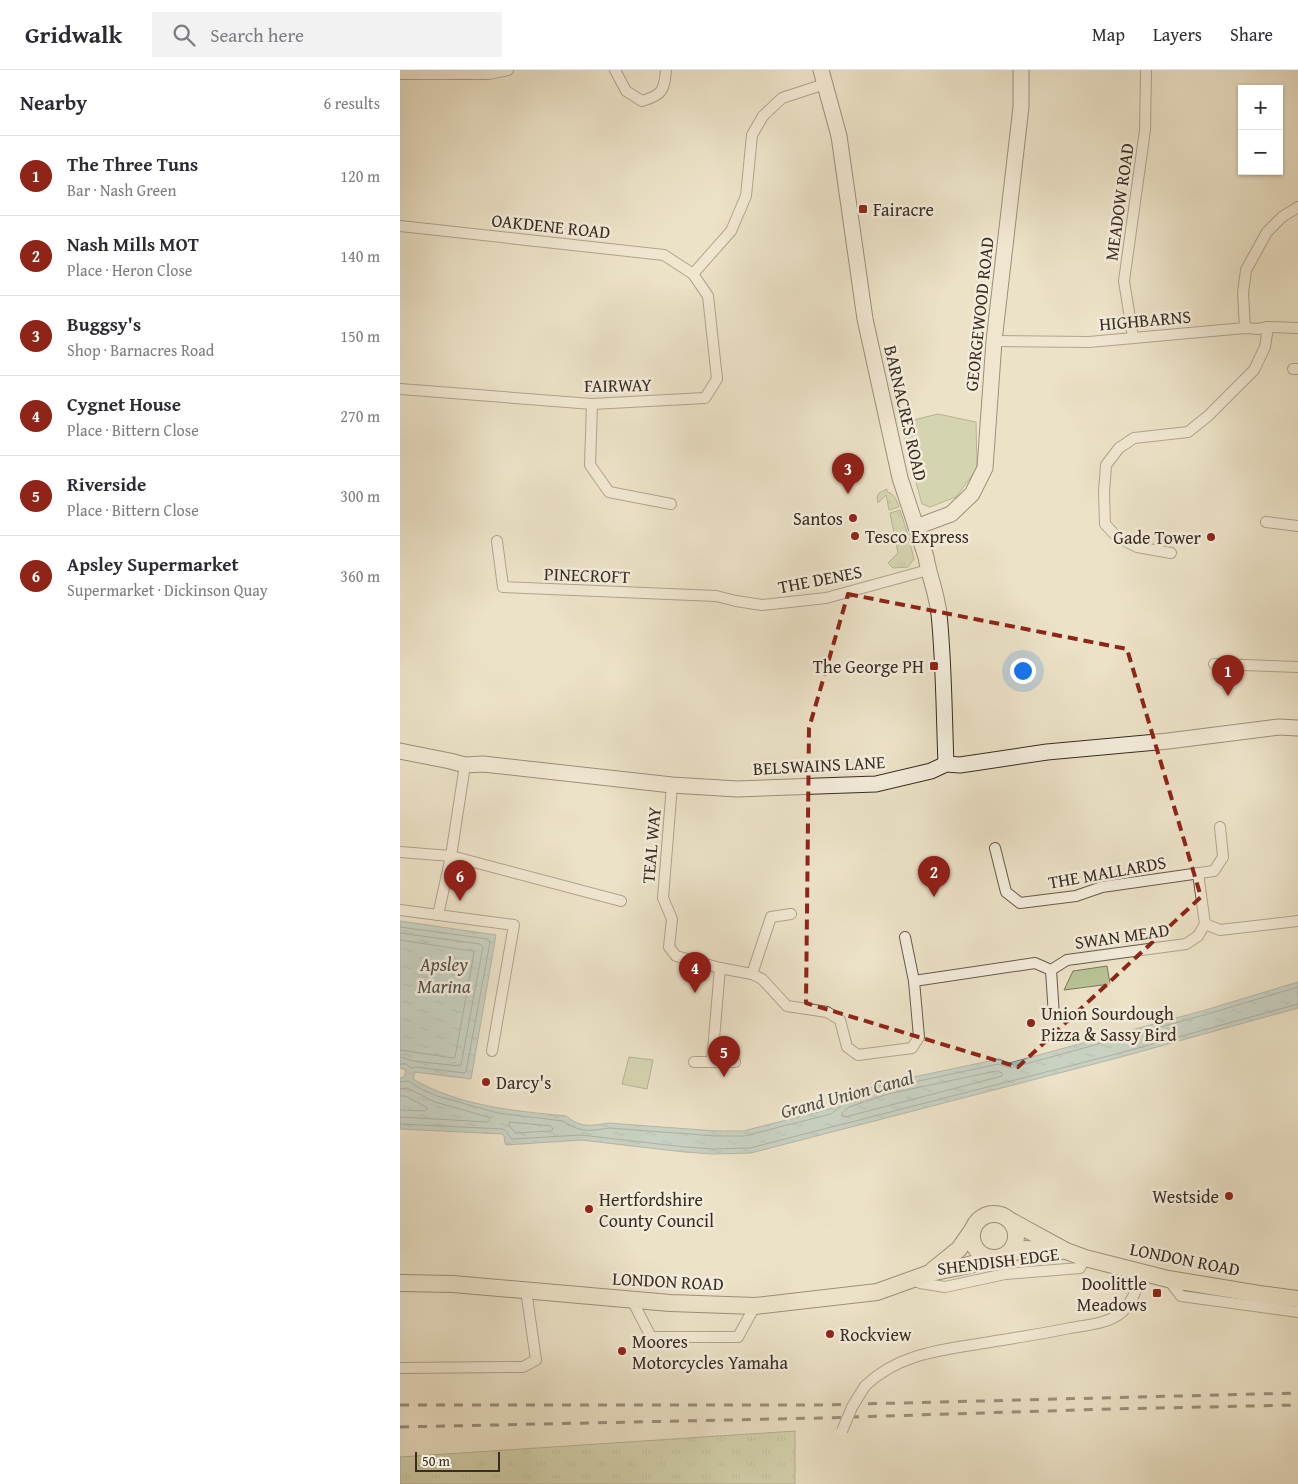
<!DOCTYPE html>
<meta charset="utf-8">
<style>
:root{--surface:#fff;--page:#f2f2f3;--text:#2b2b33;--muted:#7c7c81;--line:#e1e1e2;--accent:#8f2418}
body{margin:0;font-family:"Gentium Book Plus",serif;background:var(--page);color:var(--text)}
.controls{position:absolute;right:15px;top:15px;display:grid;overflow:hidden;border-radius:0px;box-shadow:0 1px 4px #0004}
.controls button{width:45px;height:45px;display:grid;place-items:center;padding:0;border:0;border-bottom:1px solid var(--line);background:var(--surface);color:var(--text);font:25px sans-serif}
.scale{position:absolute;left:15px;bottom:12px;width:85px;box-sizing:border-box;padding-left:5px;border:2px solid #382c24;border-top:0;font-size:14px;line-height:18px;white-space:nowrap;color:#382c24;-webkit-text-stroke:4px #f3ecdb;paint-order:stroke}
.you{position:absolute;left:622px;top:600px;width:18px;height:18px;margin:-12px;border:4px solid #fff;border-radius:50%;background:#1a73e8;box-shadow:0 0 0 8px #1a73e833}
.badge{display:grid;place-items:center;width:32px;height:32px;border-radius:50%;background:var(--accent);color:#fff;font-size:16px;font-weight:700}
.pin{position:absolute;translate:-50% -41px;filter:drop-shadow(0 1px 2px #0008)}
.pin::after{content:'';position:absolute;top:26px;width:18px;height:15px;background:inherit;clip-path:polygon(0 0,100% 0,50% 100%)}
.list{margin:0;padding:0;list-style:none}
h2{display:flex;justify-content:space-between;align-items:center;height:65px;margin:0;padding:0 20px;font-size:21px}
h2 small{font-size:16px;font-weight:400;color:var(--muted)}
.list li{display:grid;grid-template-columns:32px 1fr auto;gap:15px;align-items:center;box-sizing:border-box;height:80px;padding:0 20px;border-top:1px solid var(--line)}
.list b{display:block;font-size:19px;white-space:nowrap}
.list p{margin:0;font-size:16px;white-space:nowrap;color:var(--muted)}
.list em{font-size:16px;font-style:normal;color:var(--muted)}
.icon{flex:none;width:28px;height:28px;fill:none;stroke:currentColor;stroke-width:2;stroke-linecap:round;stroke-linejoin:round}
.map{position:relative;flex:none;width:898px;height:1414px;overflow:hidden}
header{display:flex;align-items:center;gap:30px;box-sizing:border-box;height:70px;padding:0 25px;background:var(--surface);border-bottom:1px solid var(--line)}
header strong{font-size:24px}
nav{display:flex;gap:28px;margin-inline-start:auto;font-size:18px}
.search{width:350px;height:45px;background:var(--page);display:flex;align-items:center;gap:12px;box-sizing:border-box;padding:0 18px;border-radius:0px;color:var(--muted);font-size:19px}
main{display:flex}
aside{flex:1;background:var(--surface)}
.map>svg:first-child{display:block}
</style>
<header>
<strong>Gridwalk</strong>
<div class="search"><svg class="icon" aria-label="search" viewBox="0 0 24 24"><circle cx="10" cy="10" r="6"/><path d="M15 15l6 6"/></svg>Search here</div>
<nav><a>Map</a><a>Layers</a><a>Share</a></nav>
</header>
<main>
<aside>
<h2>Nearby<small>6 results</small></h2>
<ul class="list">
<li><span class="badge">1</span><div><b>The Three Tuns</b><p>Bar · Nash Green</p></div><em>120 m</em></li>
<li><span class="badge">2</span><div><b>Nash Mills MOT</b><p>Place · Heron Close</p></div><em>140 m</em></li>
<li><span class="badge">3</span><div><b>Buggsy's</b><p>Shop · Barnacres Road</p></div><em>150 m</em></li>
<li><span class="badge">4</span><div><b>Cygnet House</b><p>Place · Bittern Close</p></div><em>270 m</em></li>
<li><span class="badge">5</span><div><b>Riverside</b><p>Place · Bittern Close</p></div><em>300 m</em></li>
<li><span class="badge">6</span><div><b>Apsley Supermarket</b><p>Supermarket · Dickinson Quay</p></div><em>360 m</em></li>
</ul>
</aside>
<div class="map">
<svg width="898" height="1414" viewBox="0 0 898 1414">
<defs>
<pattern id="grass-tufts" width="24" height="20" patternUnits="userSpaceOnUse" patternTransform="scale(1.25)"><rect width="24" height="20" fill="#b8c395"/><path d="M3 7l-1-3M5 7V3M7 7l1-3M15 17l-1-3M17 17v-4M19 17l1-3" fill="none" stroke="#979f79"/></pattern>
<pattern id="water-ripples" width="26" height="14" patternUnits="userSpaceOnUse" patternTransform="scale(1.25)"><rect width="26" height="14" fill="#9bbcbd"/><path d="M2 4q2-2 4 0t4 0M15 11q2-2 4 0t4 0" fill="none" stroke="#7f9999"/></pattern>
</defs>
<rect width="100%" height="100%" fill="#ece2c7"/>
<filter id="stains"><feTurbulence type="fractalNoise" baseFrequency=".004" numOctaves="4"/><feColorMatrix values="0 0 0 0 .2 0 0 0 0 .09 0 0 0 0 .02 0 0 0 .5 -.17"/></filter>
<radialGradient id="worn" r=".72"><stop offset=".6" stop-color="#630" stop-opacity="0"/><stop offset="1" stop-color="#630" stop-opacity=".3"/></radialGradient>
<!-- grass -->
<g fill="url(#grass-tufts)" stroke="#78785c">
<path d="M487,419V422C495,424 496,430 499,437L489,440L486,425L478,433L477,427L479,423Z"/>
<path d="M500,440L508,465L514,489L508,497L493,498L488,493L498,483L490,443Z"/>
<path d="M395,1361V1414H0V1387Z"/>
</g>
<!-- park -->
<g fill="#b8c395" stroke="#78785c">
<path d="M538,344L576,352L577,399L556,427L530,437L522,434L505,372V352Z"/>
<path d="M707,896L710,914L664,920L673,901Z"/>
<path d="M229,987L253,990L247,1019L222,1014Z"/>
</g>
<!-- water -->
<path fill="url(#water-ripples)" stroke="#738280" d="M0,851L96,865L71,1009L15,1002L13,1009C59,1036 114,1041 166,1046C181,1058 190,1056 208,1053L316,1061H343L430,1039L443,1027L485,1013L599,989L609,993L802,941L898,912V938L721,987L351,1083L314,1084L284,1082L181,1070L106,1075L105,1073L104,1066L102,1064L0,1059V1008L4,1007L6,1000L0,998Z"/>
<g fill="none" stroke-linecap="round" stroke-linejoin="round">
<!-- shore -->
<g stroke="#6a7470" stroke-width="1">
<path d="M0,857L88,869L90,872L66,1002L64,1003L16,997L11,998L6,994H0"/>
<path d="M0,863L80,874L83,877L61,995L59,996L13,991L0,987"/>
<path d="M0,870L72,881L74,883L55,987L53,988L0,980"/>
<path d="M597,1001L602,1003V1006L445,1047L442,1046V1043L449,1037L488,1024Z"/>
<path d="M0,1012L8,1011L21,1019L37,1026L98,1043L163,1051C181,1063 189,1061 209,1058L316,1066H344L431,1044L446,1032L486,1018L598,994L611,998L804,945L898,917"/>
<path d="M0,1019L7,1018L35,1032L88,1047L90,1050L87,1052L0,1047"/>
<path d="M0,1026H5L26,1037L27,1039L25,1041L0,1040"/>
<path d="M110,1052L151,1056L153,1059L151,1061L116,1063L109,1056Z"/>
<path d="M0,1054L102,1059C109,1061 108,1067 112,1069L181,1065L285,1077L314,1079L350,1078L720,983L898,934"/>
</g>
<defs>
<g id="street">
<path d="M215,0L226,21L242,31C263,25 264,20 266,0"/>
<path d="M0,4H89L108,0"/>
<path d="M0,156L264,185L293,204L308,226L317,309L305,328L192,334L0,319"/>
<path d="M293,204L331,161L346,126L352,65L363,46L382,28L425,14"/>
<path d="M845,258L843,223L846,200L867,162L882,147L898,137"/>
<path d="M733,267L724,211L745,60L746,0"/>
<path d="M594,271L689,272L845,258L858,259L868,257L898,258"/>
<path d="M893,299H898"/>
<path d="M192,334L190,395L209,422L271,434"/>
<path d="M866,452L898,456"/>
<path d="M97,471L103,517L316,526L336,531L362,535L426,528L528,500"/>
<path d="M771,483L737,477L717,467L705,454L704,422L706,395L719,378L734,368L788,362L808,346L854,300L865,277L868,257"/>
<path d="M814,594L898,597"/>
<path d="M272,715L263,828L272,849L269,877L276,886L320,898L352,904L362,909L387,936L427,942L440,950L447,977L458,985L512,978L519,967L514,911L505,867"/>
<path d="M595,778L606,822L620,833L676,826L702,817L814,801L823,787L820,757"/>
<path d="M0,782L51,786L221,831"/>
<path d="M0,840L114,855L92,981"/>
<path d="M38,845L51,786L65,695"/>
<path d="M805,854L820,860L898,851"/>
<path d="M651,900L654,946"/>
<path d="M352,904L371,847L391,844"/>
<path d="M514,911L635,893L651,900L667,890L786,874L798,866L805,854L798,803"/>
<path d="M294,992H335"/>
<path d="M312,992L320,898"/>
<path d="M512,1209L520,1213L545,1217L605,1204L680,1198L685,1188"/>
<path d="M768,1209L781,1226L898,1242"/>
<path d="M232,1230L251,1267H338L355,1236"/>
<path d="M0,1298L123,1297L136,1290L126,1220"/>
<path d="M465,1316C498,1284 540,1280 584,1273C613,1268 642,1264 670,1258C687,1255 707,1254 721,1243C732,1234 738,1216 742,1203"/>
</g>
<g id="secondary">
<path d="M421,0L439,66L465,249L500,408L526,487C529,506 537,524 539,544C544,593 544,645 546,694"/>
<path d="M516,457L551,444L572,424L585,398L594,271L621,37V0"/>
<path d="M0,681L50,691L65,695L83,694L272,715L337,719L476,714L531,701L546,694L560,695L647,682L768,671L879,657L898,658"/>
</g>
<g id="primary">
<circle cx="594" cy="1166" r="22"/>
<path d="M611,1151L666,1181L685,1188L768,1209L859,1224L898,1229"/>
<path d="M608,1184L626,1179L661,1181"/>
<path d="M533,1200L559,1179L573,1159"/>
<path d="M0,1213L53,1214L270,1233L355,1236L477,1222L530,1203L565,1196L595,1188"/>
</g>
</defs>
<!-- street casing -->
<use href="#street" stroke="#655a4d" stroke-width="12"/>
<!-- secondary casing -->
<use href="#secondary" stroke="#382c24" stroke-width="17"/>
<!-- primary casing -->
<use href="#primary" stroke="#382c24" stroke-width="18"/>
<!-- street -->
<use href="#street" stroke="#f3ecdb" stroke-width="10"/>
<!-- secondary -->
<use href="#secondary" stroke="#f3ecdb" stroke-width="15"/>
<!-- primary -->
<use href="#primary" stroke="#ece2c7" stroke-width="16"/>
<!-- rail -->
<g stroke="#382c24" stroke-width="3" stroke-dasharray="9 9" stroke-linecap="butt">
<path d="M0,1335H421L898,1323"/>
<path d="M0,1357L421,1348L710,1339L898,1335"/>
</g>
<defs>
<path id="street-bridge" d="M442,1361L452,1337L465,1316"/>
</defs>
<!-- street-bridge casing -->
<use href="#street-bridge" stroke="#655a4d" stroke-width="12" stroke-linecap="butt"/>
<!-- street-bridge -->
<use href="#street-bridge" stroke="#f3ecdb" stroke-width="10"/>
</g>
<!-- marked area -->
<path d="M0 0H898V1414H0ZM448,524L727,579L801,827L618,997L406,933L409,658Z" fill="#ece2c7" fill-opacity=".55" fill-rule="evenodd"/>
<path fill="none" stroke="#8f2418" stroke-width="4" stroke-dasharray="10 6" stroke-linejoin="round" d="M448,524L727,579L801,827L618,997L406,933L409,658Z"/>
<!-- markers -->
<g fill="#8f2418" stroke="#f3ecdb" stroke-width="2">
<rect x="458" y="134" width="10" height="10" rx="2.5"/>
<circle cx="453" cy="448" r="5"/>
<circle cx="455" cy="466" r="5"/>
<circle cx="811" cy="467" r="5"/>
<rect x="529" y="591" width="10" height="10" rx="2.5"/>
<circle cx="631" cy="953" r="5"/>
<circle cx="86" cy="1012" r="5"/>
<circle cx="829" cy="1126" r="5"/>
<circle cx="189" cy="1139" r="5"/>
<rect x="752" y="1218" width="10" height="10" rx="2.5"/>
<circle cx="430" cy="1264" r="5"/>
<circle cx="222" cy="1281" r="5"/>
</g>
<g text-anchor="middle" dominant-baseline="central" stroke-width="5" stroke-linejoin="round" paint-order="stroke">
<!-- street labels -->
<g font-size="18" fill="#382c24" stroke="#f3ecdb">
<text transform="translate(719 132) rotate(-82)">MEADOW ROAD</text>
<text transform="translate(151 156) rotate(6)">OAKDENE ROAD</text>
<text transform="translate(579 244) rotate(-84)">GEORGEWOOD ROAD</text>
<text transform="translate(745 250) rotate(-5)">HIGHBARNS</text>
<text transform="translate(218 315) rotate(-1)">FAIRWAY</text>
<text transform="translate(506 343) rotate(77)">BARNACRES ROAD</text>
<text transform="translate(187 505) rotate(2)">PINECROFT</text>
<text transform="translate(420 509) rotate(-11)">THE DENES</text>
<text transform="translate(419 695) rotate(-3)">BELSWAINS LANE</text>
<text transform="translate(251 775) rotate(-85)">TEAL WAY</text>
<text transform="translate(707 802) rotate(-10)">THE MALLARDS</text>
<text transform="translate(722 866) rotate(-8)">SWAN MEAD</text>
<text transform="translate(785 1189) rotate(11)">LONDON ROAD</text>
<text transform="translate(598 1191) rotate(-7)">SHENDISH EDGE</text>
<text transform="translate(268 1211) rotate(3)">LONDON ROAD</text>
</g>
<!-- poi labels -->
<g font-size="18" fill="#382c24" stroke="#f3ecdb" text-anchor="start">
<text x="473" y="139">Fairacre</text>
<text x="443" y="448" text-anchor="end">Santos</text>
<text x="465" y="466">Tesco Express</text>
<text x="801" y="467" text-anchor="end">Gade Tower</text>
<text x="524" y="596" text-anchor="end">The George PH</text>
<text x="641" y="943">Union Sourdough<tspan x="641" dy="21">Pizza &amp; Sassy Bird</tspan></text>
<text x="96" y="1012">Darcy's</text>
<text x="819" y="1126" text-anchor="end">Westside</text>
<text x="199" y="1129">Hertfordshire<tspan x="199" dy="21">County Council</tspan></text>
<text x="747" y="1213" text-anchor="end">Doolittle<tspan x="747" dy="21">Meadows</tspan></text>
<text x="440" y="1264">Rockview</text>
<text x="232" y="1271">Moores<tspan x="232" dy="21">Motorcycles Yamaha</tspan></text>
</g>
<!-- water labels -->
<g font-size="19" font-style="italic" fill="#51504a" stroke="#f3ecdb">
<text x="44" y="894">Apsley<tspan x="44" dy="22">Marina</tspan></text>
<text transform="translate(447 1024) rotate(-15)">Grand Union Canal</text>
</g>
</g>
<rect width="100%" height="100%" filter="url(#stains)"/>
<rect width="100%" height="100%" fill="url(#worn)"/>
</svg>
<div class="controls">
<button>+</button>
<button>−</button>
</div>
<div class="scale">50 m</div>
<div class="you"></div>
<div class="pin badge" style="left:828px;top:626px">1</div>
<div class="pin badge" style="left:534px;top:827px">2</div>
<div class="pin badge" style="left:448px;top:424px">3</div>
<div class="pin badge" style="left:295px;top:923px">4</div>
<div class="pin badge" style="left:324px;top:1007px">5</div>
<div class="pin badge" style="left:60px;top:831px">6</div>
</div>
</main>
